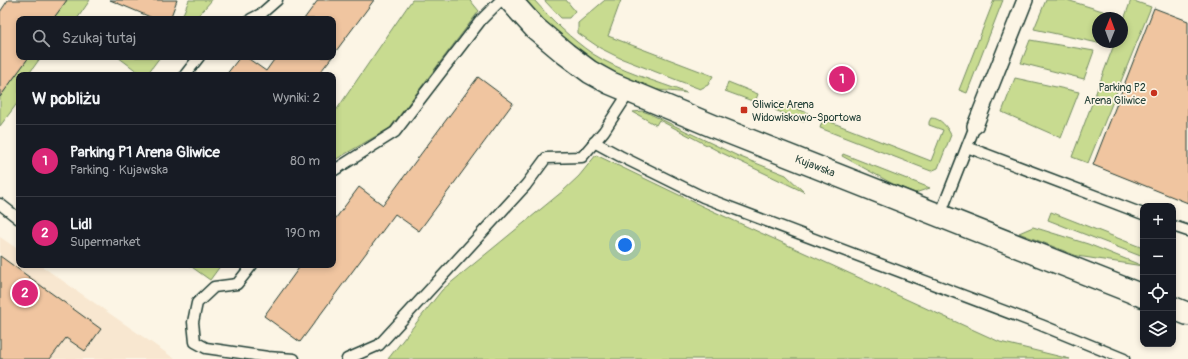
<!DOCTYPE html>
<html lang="pl">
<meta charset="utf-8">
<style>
:root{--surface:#171b24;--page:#242831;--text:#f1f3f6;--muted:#9ea1a6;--line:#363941;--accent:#db2777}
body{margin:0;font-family:Pangolin,sans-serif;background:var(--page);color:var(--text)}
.controls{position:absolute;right:12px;bottom:12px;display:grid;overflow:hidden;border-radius:8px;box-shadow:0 2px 6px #0003}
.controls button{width:36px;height:36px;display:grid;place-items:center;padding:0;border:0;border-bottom:1px solid var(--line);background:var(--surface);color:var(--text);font:20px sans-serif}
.compass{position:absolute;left:1092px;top:12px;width:36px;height:36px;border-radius:50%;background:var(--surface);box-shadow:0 2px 6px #0003;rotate:1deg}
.you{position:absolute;left:625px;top:245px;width:14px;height:14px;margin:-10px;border:3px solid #fff;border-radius:50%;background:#1a73e8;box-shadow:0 0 0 6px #1a73e833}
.badge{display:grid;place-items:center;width:26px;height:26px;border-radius:50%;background:var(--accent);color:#fff;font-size:13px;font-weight:700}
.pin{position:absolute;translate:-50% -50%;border:2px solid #fff;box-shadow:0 1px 4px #0006}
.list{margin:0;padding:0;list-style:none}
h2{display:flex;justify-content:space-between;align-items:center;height:52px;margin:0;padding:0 16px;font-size:17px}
h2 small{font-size:13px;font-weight:400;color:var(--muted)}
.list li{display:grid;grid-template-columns:26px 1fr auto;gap:12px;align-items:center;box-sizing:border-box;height:72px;padding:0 16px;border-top:1px solid var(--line)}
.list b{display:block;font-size:15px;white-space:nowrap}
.list p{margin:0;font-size:13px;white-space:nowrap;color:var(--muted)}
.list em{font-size:13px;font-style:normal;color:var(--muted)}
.icon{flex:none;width:22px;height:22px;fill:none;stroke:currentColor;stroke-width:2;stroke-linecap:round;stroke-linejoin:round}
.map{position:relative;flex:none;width:1188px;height:359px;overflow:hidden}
.search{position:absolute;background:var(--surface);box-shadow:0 2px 6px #0003;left:16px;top:16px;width:320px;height:44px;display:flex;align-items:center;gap:10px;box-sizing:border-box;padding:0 14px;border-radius:8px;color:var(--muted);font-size:15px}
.panel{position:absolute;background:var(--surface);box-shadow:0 2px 6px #0003;left:16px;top:72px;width:320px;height:196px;border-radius:8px}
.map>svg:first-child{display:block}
</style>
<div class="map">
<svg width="1188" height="359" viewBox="0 0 1188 359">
<rect width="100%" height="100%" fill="#fcf5e5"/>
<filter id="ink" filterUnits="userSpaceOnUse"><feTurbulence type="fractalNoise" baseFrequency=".025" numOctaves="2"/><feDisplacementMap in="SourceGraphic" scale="8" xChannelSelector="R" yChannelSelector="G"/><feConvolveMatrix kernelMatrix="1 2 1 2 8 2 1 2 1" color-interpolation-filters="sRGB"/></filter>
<g filter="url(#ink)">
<!-- built -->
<path fill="#f8e7d0" d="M0,237L19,250V265H40L175,359H0Z"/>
<!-- green -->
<g fill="#c8db90" stroke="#748c62">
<path d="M67,0H90L77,19H53Z"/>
<path d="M189,0H212L196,18L197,19H181Z"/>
<path d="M412,0H470L479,11L390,128L333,161V115Z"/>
<path d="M525,0H534C552,20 571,39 593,54C621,72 656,81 687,93C673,91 657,91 645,87C598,71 557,37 525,0Z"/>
<path d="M544,0H566L575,11L569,18H561Z"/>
<path d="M605,0H621L608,36L713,76L708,85L700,89L620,58L600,48L578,33V23Z"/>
<path d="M994,0H1003L967,93L959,90Z"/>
<path d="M1046,0H1067L1109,13L1107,18H1098V43L1034,29Z"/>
<path d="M1131,0L1151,7L1088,163L1072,157L1115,42H1122V25Z"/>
<path d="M1030,40L1094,51L1084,79L1021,63Z"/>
<path d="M29,57H41L28,75H19V101L0,126V97Z"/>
<path d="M118,57H160L148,73L151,75H142Z"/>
<path d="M1015,78L1079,92L1061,138L1002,112Z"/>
<path d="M728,82L758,94L755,102L725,91Z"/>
<path d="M778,102L808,113L804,122L775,110Z"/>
<path d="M642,111L648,113L738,156L786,175L804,192L720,152L659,120L656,125L633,112Z"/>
<path d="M931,118C941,118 947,127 951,135L938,168L931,171L820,128L823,119L931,161L943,130L929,125V122Z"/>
<path d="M843,154L930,188L915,193L893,184L842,156Z"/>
<path d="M596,155L704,207L1000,342L1070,359H388L442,290L563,191L579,176Z"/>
<path d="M1051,212L1143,248V257L1048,220Z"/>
<path d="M1033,227L1088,244L1143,266L1077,256L1019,233Z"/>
<path d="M189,265H221L210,280Z"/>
</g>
<!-- building -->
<g fill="#f0c5a0" stroke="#1f3d34">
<path d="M8,0H67L53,19H19V57H29L0,97V12Z"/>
<path d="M110,0H177L170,19H155Z"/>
<path d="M318,0H374L333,55V19H304Z"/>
<path d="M1154,8L1188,21V203L1093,165Z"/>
<path d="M240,57H246L266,71L276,57H332L318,75H226Z"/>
<path d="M478,77L513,103L419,231L395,214L300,342L264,316L301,265H333V222L359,187L383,205Z"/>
<path d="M0,256L101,329L85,351L66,338L50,359H0Z"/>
</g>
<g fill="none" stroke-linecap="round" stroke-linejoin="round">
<defs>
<g id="service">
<path d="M251,19L261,14L277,0"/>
<path d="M185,75L199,57"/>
<path d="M594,142L620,156L703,197L1041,325L1124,359"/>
<path d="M967,147L1143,214"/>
<path d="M333,171L395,132L481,20L501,0"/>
<path d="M0,204L19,219"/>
<path d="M940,215L975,126"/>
<path d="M1173,226L1188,231"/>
<path d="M252,265L237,284L214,287L197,303L193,322L195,342L206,348L268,357L294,359"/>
<path d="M347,359L379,345L526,185L546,158L582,157L604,131L630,91"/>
</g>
<path id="pedestrian" d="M975,126L1025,0"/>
<g id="tertiary">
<path d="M510,0L535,28L566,54L590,72L610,83L713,126L1143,296"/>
<path d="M1173,308L1188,314"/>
</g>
</defs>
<!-- service casing -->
<use href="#service" stroke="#1f3d34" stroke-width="13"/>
<!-- pedestrian casing -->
<use href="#pedestrian" stroke="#1f3d34" stroke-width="18"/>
<!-- tertiary casing -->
<use href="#tertiary" stroke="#1f3d34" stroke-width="25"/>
<!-- service -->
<use href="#service" stroke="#fcf5e5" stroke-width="10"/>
<!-- pedestrian -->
<use href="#pedestrian" stroke="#fcf5e5" stroke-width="15"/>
<!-- tertiary -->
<use href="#tertiary" stroke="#fcf5e5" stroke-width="22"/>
</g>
</g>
<!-- markers -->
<g fill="#c8321e" stroke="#fcf5e5" stroke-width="1.5">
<circle cx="1154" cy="93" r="4"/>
<rect x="740" y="106" width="8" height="8" rx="2"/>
</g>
<g text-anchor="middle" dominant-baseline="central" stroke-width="3.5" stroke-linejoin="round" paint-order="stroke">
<!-- poi labels -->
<g font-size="11" fill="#1f3d34" stroke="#fcf5e5" text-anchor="end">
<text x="1146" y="87">Parking P2<tspan x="1146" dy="13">Arena Gliwice</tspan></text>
<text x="752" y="104" text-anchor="start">Gliwice Arena<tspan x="752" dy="13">Widowiskowo-Sportowa</tspan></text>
</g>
<!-- street labels -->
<g font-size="11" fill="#1f3d34" stroke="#fcf5e5">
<text transform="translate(815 166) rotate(21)">Kujawska</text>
</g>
</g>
</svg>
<div class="controls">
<button>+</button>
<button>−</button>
<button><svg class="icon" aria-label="locate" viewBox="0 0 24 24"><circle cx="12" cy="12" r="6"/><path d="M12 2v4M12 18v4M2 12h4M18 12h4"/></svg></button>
<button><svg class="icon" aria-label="layers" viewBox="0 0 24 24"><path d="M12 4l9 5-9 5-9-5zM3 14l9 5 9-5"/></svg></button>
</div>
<svg class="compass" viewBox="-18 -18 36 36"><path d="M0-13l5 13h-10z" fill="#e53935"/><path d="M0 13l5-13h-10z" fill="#9ea1a6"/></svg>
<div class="you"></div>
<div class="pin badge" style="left:842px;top:79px">1</div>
<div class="pin badge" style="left:25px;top:293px">2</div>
<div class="search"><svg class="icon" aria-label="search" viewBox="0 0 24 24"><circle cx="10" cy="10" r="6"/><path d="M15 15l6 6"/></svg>Szukaj tutaj</div>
<section class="panel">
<h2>W pobliżu<small>Wyniki: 2</small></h2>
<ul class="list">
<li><span class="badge">1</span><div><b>Parking P1 Arena Gliwice</b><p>Parking · Kujawska</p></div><em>80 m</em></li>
<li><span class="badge">2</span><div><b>Lidl</b><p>Supermarket</p></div><em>190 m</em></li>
</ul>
</section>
</div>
